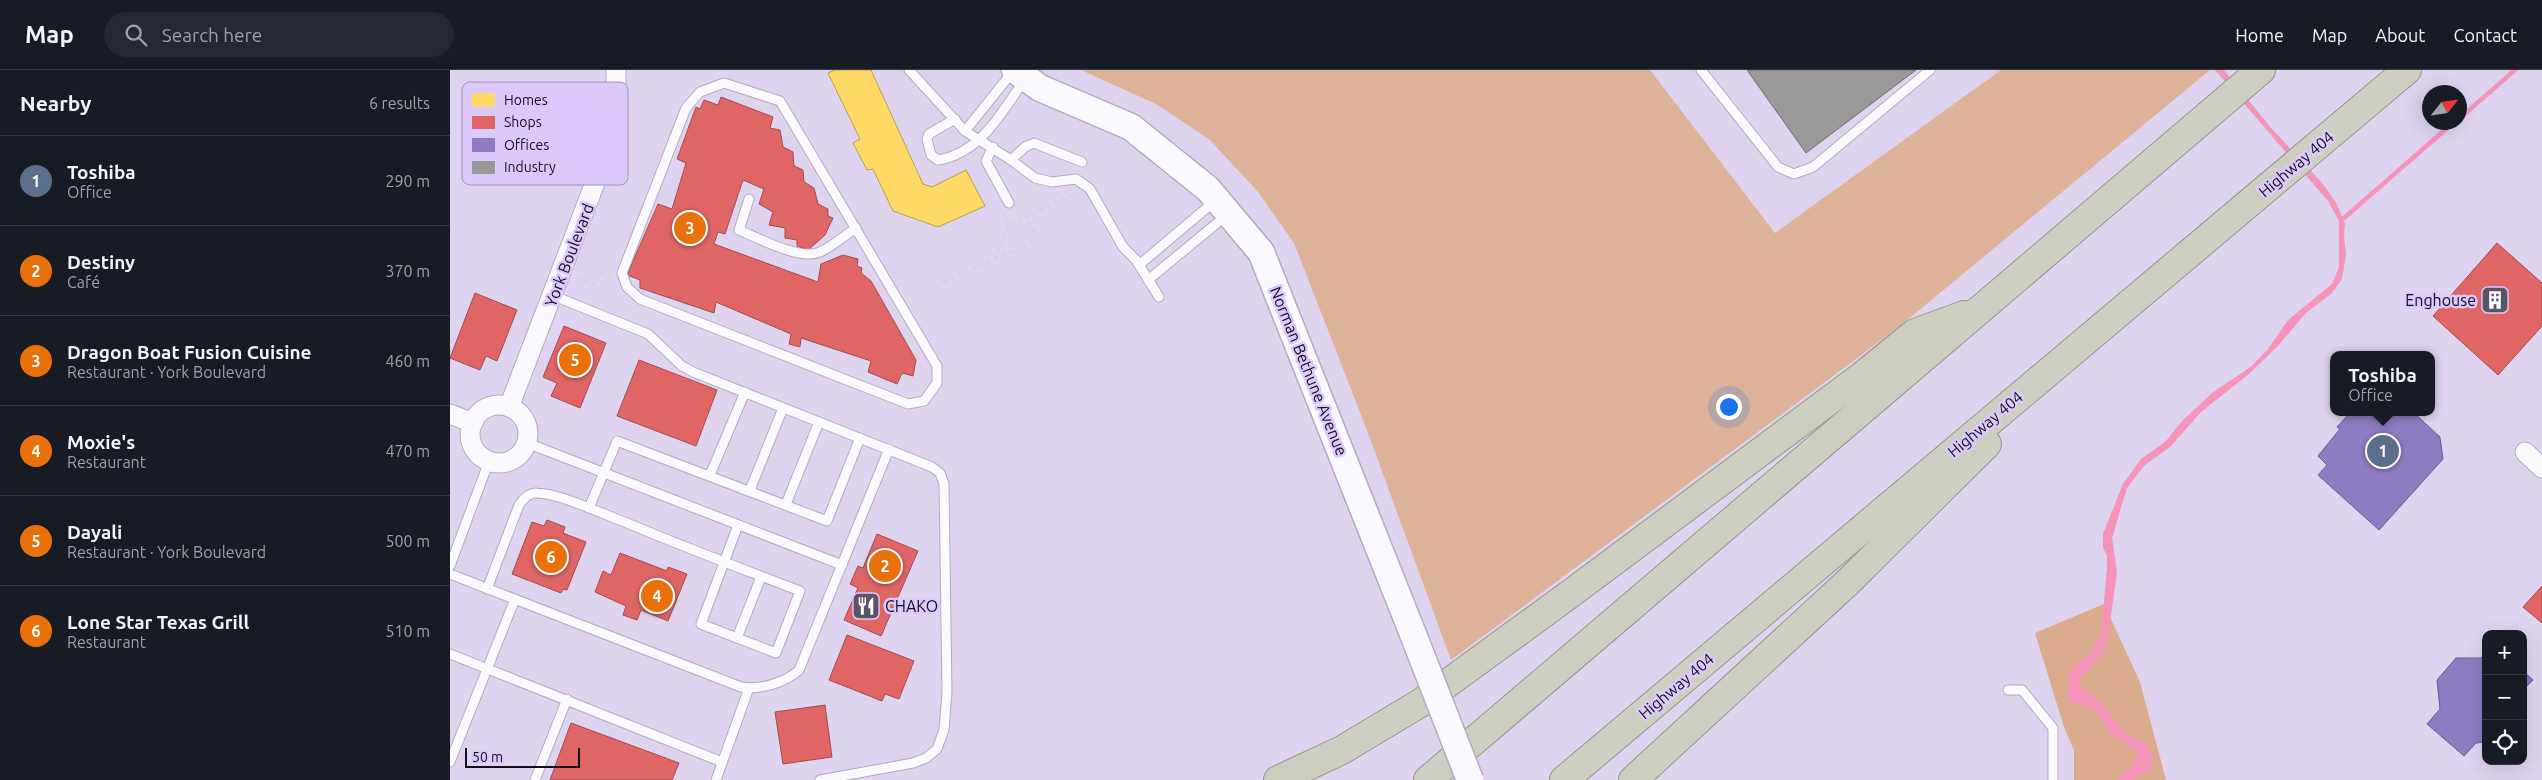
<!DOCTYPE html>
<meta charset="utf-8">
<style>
:root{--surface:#171b24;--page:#242831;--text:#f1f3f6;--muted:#9ea1a6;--line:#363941;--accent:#1a73e8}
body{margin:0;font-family:Ubuntu,sans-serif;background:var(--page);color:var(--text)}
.controls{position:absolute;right:15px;bottom:15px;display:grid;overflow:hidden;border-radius:10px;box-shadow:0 5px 20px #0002}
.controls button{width:45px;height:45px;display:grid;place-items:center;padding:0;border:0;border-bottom:1px solid var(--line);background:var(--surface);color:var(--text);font:25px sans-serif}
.compass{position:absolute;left:1972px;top:15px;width:45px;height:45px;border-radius:50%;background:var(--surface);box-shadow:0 5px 20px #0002;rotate:60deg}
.scale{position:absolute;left:15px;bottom:12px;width:115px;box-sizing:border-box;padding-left:5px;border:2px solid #140d1e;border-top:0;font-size:14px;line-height:18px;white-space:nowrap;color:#140d1e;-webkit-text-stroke:4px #dcc9fb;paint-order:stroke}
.you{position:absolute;left:1278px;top:336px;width:18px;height:18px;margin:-12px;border:4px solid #fff;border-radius:50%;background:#1a73e8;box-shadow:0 0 0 8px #1a73e833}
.badge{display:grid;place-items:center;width:32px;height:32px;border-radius:50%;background:var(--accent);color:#fff;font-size:16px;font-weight:700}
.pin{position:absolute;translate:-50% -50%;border:2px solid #fff;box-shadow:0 1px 5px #0006}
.popup{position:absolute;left:1880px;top:281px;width:105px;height:65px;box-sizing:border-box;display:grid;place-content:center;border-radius:10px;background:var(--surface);filter:drop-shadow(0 1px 4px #0005);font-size:16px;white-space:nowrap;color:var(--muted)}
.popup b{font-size:19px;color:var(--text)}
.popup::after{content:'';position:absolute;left:50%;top:100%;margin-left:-10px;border:10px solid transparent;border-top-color:var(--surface)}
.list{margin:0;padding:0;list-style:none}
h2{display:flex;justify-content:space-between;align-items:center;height:65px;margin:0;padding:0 20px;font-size:21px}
h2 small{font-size:16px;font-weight:400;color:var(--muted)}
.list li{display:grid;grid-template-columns:32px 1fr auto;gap:15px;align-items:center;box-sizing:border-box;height:90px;padding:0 20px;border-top:1px solid var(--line)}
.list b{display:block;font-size:19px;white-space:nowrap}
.list p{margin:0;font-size:16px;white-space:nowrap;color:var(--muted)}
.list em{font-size:16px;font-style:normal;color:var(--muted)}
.icon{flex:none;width:28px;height:28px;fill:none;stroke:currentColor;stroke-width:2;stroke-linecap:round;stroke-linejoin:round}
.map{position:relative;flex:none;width:2092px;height:710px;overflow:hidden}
header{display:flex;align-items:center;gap:30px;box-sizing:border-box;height:70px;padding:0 25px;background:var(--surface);border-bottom:1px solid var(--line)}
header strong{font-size:24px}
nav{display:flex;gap:28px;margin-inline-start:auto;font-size:18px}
.search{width:350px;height:45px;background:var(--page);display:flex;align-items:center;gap:12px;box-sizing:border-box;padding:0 18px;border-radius:28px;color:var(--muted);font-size:19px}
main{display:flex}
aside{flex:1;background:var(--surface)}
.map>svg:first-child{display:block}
</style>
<header>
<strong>Map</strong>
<div class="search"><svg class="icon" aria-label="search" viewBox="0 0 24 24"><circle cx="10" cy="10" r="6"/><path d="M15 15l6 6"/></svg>Search here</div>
<nav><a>Home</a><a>Map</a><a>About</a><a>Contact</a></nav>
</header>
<main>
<aside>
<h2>Nearby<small>6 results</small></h2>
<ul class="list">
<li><span class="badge" style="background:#5c6f8a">1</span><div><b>Toshiba</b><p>Office</p></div><em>290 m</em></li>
<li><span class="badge" style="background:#e8710a">2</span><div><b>Destiny</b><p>Café</p></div><em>370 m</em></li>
<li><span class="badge" style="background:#e8710a">3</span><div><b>Dragon Boat Fusion Cuisine</b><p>Restaurant · York Boulevard</p></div><em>460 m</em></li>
<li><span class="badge" style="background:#e8710a">4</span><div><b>Moxie's</b><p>Restaurant</p></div><em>470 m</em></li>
<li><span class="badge" style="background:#e8710a">5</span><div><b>Dayali</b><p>Restaurant · York Boulevard</p></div><em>500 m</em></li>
<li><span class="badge" style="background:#e8710a">6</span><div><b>Lone Star Texas Grill</b><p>Restaurant</p></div><em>510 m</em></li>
</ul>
</aside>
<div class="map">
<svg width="2092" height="710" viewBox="0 0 2092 710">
<rect width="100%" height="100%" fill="#dfd4f0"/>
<!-- green -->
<path fill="#deb299" d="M631,0H1200L1325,163L1551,0H1760L1445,260L1001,590L918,363L844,173L808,122L760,70L708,35Z"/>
<!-- forest -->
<path fill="#daab8c" d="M1654,534L1690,612L1716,710H1624V680L1614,657L1585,563Z"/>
<!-- water -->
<path fill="#f394b8" d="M1765,0H1774L1822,59L1873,114L1887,134L1895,154L1894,165L1896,184L1892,209L1881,224L1856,243L1827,277L1799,304L1751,342L1720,377L1695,395L1677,418L1662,468L1667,502L1657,574L1652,585L1629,610L1630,617L1651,632L1677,665L1696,673L1704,687L1700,700L1679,710H1664L1682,696L1688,682L1660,664L1647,642L1621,632L1617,626L1619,604L1626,594L1639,585L1651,564L1657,498V485L1653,478V464L1673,414L1691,389L1716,371L1732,351L1762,323L1802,296L1818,279L1838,250L1882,214L1889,197V151L1878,131Z"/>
<!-- homes -->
<path fill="#ffd966" stroke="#b89c50" d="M385,0H421L473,114L482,117L516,100L535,136L488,157L443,141L423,99L417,100L403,73L410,69L378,3Z"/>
<!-- shops -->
<g fill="#e06666" stroke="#a34b50">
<path d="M271,27L323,47L320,58L330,60L333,77L343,82L344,96L353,100L354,112L364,118L368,134L378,139V146L383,148L375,165L358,180L347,176V170L335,168V158L319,155L323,142L309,134L314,119L293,110L275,164L268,162L264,174L368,212L371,194L393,185L408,189L407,196L412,198L411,203L421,211L466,290L463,306L452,303L447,314L418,302L421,291L351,268L350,277L339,274L341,264L266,232L264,243L190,218V210L177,205L208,134L222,139L236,93L227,89L246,37L250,39L254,30L268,35Z"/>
<path d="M2047,173L2092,213V256L2048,305L1983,246Z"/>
<path d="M25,223L67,240L47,291L36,286L30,300L0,288Z"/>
<path d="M114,256L156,273L130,338L101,326L107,313L93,307Z"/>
<path d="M189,290L267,320L246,376L167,346Z"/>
<path d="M97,450L115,457L113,463L136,472L117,520L113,519L111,523L62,504L82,452L94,456Z"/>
<path d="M427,464L468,481L431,566L394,550L408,518L400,514L408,496L413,498Z"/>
<path d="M170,483L217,501L218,497L237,504L218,551L191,540L187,550L173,545L176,536L145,522L153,501L161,505Z"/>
<path d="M2092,516V553L2073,537Z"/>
<path d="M397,565L464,591L449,629L435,624L432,631L379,610Z"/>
<path d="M375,635L382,687L333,694L325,642Z"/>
<path d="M121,653L229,693L222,710H100Z"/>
</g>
<!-- offices -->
<g fill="#8e7cc3" stroke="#695b92">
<path d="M1898,342H1963L1990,367L1993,389L1929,460L1868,405L1877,395L1868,386L1890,359L1887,357L1898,345Z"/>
<path d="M2036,582V672L2026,673L2014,686L1977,654L1990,639L1987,610L2006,588H2031Z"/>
<path d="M2073,601L2083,610L2073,620Z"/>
</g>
<!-- industry -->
<path fill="#999" stroke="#716f74" d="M1297,0H1466L1356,83Z"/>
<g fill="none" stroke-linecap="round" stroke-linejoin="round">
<!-- stream -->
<g stroke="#f394b8" stroke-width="4.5">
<path d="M2010,48L2065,0"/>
<path d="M1894,148L2004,52"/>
</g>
<defs>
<g id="lane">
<path d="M459,0L515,61L561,90L585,108L602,112L626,109L640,119L673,177L686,190L709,227"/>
<path d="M1251,0L1328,97L1344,104L1363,97L1480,0"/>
<path d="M274,13L330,31L487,296V313L474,331L458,334L190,229L177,217L172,203L236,38L250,22Z"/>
<path d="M505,49L479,64L477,69L481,85L488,90C531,83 552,42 575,9"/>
<path d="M515,61L564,0"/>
<path d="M543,77L536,91L559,133"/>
<path d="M561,90L575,77L584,73L632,92"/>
<path d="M299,129L289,160C308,168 351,191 370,182C383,176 394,166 406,158"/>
<path d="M689,195L765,131"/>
<path d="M698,210L777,145"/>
<path d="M104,226L198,264L232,296L243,302L482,397L490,403L494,414L497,622L494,660L487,679L476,688L463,693L370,710"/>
<path d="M77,373L392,495"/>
<path d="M260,405L295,322"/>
<path d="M300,420L333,338"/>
<path d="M336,434L369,352"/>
<path d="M139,438L167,371L377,451L410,368"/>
<path d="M0,496L39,391"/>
<path d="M0,504L291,617C310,620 335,613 349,600L439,379"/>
<path d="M37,519L69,435C73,429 79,422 87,423C112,424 152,444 177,453C234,477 292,499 350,521L326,583L251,554L288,455"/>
<path d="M287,568L311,507"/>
<path d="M0,584L272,692"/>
<path d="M1558,620H1572L1603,658V710"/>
<path d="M0,692L65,529"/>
<path d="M85,710L117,629"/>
<path d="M266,710L299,618"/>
</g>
<g id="street">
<circle cx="49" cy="364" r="29"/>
<path d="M59,337L166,58V0"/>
<path d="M0,344L23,353"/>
<path d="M2075,382L2092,398"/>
</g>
<path id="secondary" d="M565,0L590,18L681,57L758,119L811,182L961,559"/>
<g id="highway">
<path d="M828,710L892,680L972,632L1120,524L1412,306L1465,263L1514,245"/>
<path d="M978,710L1811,0"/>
<path d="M1114,710L1957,0"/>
<path d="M1183,710L1397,513L1537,374"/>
</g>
</defs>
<!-- lane casing -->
<use href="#lane" stroke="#b2aabe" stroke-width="11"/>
<!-- street casing -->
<use href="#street" stroke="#b2aabe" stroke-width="21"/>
<!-- secondary casing -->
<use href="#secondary" stroke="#b2aabe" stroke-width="29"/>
<!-- highway casing -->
<use href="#highway" stroke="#93938b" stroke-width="30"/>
<!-- path -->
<g stroke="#d6d2db" stroke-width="2.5" stroke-dasharray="4 4" stroke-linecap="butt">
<path d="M553,143L559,155"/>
<path d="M544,189L559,155L576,147"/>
<path d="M127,207L144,214L149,202L161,206"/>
<path d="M486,216L588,169L576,147L626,123"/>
</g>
<!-- lane -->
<use href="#lane" stroke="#faf9fd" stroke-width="9"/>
<!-- street -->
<use href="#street" stroke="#faf9fd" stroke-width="19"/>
<!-- secondary -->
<use href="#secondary" stroke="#faf9fd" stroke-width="26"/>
<!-- highway -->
<use href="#highway" stroke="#cccfc0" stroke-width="28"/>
<defs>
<path id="secondary-bridge" d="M961,559L1020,710"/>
</defs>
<!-- secondary-bridge casing -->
<use href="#secondary-bridge" stroke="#b2aabe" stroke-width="29" stroke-linecap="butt"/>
<!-- secondary-bridge -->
<use href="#secondary-bridge" stroke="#faf9fd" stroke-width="26"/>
</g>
<!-- icons -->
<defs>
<symbol id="building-square" viewBox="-11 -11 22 22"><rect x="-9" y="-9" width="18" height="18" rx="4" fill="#5b5368" stroke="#dcc9fb"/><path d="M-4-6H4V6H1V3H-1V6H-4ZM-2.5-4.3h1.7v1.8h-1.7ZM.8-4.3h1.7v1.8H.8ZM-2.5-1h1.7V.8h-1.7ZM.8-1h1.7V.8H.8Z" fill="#fff"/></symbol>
<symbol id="restaurant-square" viewBox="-11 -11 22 22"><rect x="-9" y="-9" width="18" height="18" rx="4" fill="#5b5368" stroke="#dcc9fb"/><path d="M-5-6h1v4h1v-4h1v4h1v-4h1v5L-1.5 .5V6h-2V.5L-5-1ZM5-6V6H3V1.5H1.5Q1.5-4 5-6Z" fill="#fff"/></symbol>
</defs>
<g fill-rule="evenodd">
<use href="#building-square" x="2029" y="214" width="32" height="32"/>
<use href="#restaurant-square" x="400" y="520" width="32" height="32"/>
</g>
<g text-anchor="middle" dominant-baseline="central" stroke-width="5" stroke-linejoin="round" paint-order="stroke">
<!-- street labels -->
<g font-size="16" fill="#140d1e" stroke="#dcc9fb">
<text transform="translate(1846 94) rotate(-40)">Highway 404</text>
<text transform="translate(119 185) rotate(-69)">York Boulevard</text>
<text transform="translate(859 301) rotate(68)">Norman Bethune Avenue</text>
<text transform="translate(1535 354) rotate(-40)">Highway 404</text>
<text transform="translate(1226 616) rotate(-40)">Highway 404</text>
</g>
<!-- poi labels -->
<g font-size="16" fill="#140d1e" stroke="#dcc9fb" text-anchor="end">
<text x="2026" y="230">Enghouse</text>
<text x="435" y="536" text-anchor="start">CHAKO</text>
</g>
</g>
<!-- legend -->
<rect x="12" y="12" width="166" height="103" rx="8" fill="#dcc9fb" stroke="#a091b9" stroke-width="1"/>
<rect x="22" y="23" width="23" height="14" fill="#ffd966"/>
<rect x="22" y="46" width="23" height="13" fill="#e06666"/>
<rect x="22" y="68" width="23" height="14" fill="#8e7cc3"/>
<rect x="22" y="91" width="23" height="13" fill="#999"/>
<g font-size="14" fill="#140d1e">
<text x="54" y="35">Homes</text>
<text x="54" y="57">Shops</text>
<text x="54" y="80">Offices</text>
<text x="54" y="102">Industry</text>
</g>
</svg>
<div class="controls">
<button>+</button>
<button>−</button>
<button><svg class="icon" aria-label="locate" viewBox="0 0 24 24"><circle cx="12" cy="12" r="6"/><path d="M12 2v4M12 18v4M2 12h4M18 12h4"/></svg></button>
</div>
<svg class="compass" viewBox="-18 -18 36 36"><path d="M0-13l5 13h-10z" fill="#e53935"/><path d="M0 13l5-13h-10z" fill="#9ea1a6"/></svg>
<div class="scale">50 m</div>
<div class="you"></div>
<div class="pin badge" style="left:1933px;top:381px;background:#5c6f8a">1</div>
<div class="popup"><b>Toshiba</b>Office</div>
<div class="pin badge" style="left:435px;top:496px;background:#e8710a">2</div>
<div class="pin badge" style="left:240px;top:158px;background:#e8710a">3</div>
<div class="pin badge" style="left:207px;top:526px;background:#e8710a">4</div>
<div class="pin badge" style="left:125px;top:290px;background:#e8710a">5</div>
<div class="pin badge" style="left:101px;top:487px;background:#e8710a">6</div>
</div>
</main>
